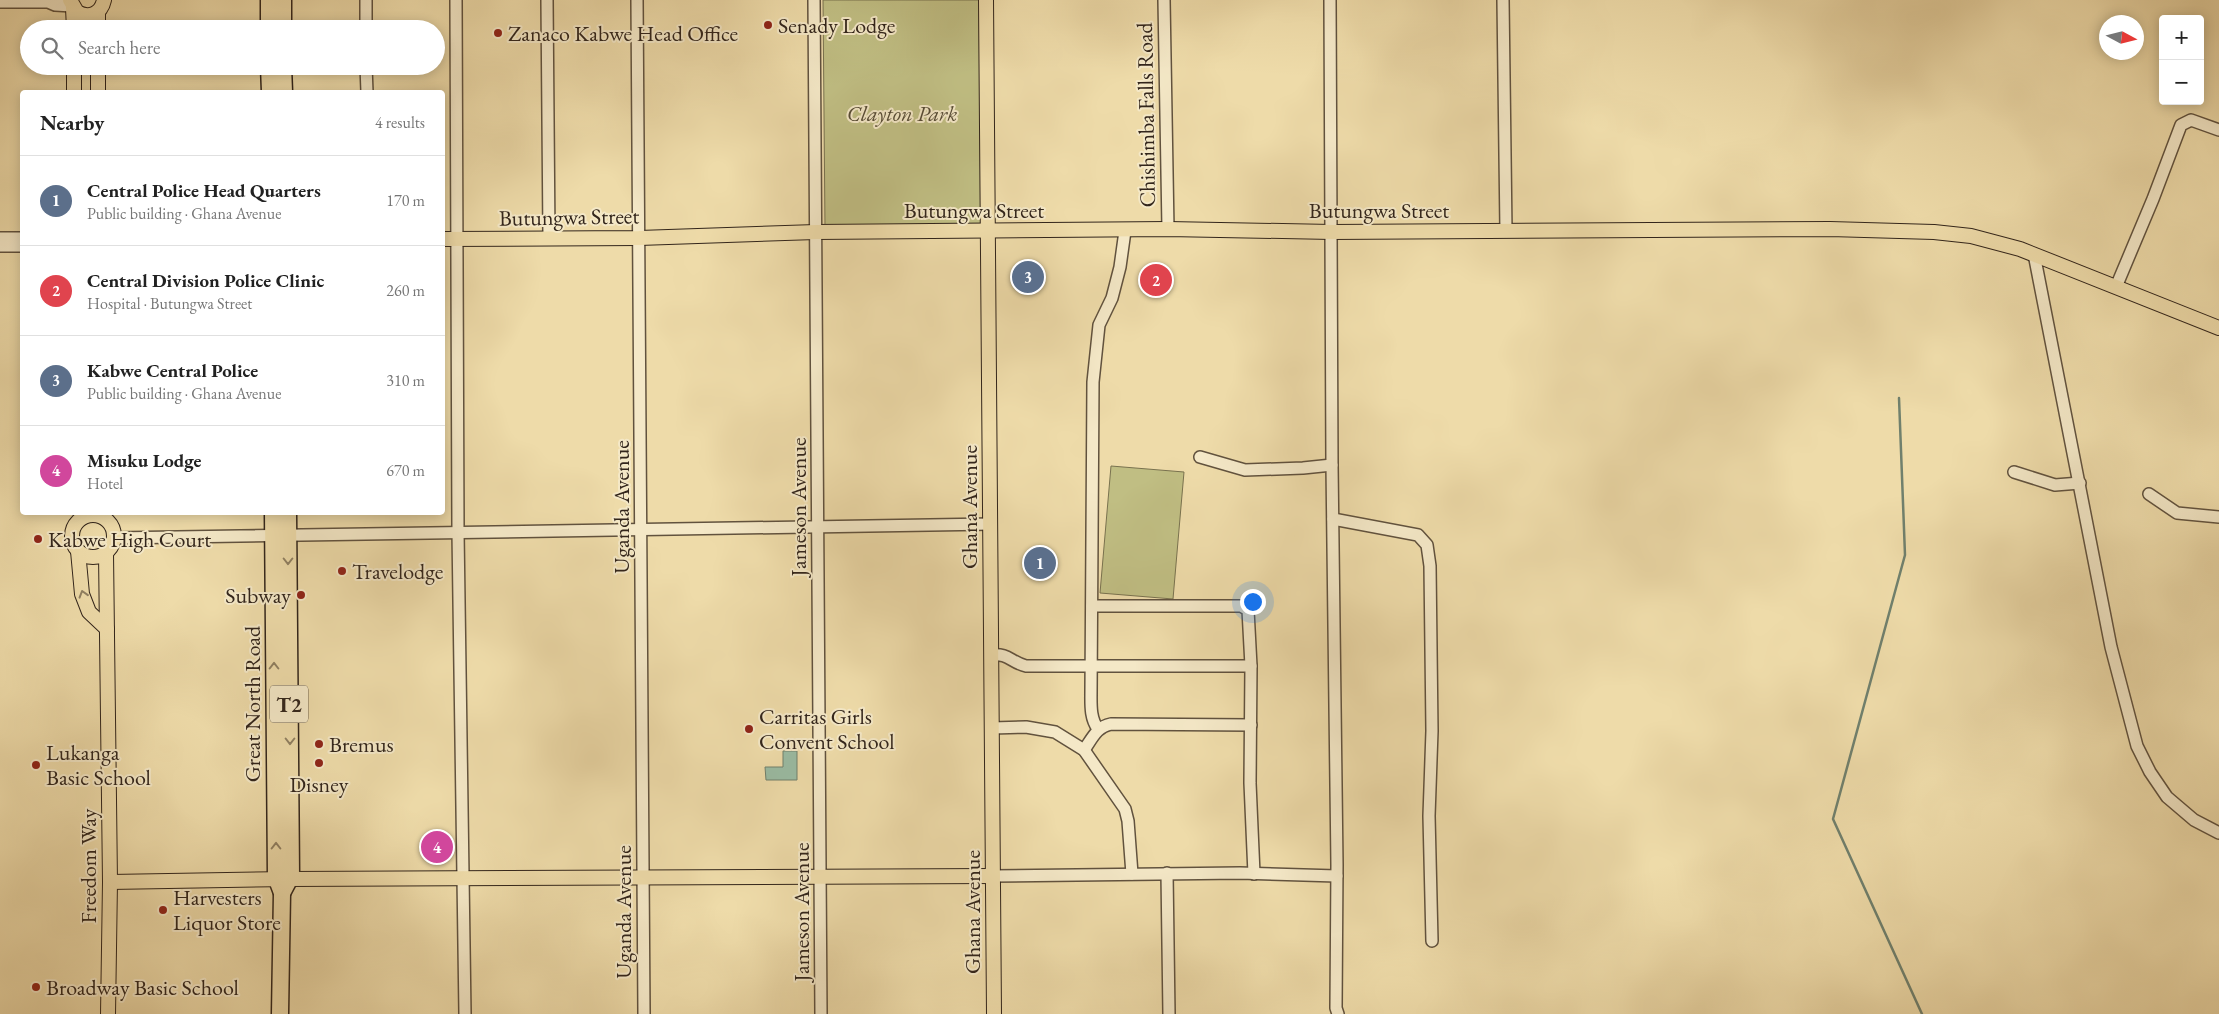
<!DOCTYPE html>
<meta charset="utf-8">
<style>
:root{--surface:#fff;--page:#f2f2f2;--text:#222;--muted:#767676;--line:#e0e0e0;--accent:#8f2418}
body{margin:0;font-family:"EB Garamond",serif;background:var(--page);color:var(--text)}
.controls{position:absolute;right:15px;top:15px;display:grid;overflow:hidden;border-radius:5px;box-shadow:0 2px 12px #0003}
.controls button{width:45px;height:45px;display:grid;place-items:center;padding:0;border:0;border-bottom:1px solid var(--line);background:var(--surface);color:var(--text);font:25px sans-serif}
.compass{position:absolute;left:2099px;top:15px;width:45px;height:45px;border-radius:50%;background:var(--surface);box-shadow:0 2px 12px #0003;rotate:97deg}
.you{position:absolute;left:1252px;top:601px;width:18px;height:18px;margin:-12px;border:4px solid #fff;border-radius:50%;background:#1a73e8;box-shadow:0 0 0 8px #1a73e833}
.badge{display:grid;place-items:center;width:32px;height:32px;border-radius:50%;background:var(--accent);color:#fff;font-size:16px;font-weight:700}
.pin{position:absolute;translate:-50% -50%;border:2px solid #fff;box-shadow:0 1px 5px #0006}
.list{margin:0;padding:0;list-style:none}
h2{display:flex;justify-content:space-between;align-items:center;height:65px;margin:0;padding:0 20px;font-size:21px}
h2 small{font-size:16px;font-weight:400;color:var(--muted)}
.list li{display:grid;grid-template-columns:32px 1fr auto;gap:15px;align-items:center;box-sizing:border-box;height:90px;padding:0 20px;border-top:1px solid var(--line)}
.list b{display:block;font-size:19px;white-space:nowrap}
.list p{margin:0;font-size:16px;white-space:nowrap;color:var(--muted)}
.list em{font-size:16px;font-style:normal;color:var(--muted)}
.icon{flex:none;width:28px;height:28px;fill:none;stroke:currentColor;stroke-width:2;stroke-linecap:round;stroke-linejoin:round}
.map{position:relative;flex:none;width:2219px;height:1014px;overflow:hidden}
.search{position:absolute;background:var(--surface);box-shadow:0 2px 12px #0003;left:20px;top:20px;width:425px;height:55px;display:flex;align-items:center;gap:12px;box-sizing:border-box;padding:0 18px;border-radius:28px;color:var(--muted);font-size:19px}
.panel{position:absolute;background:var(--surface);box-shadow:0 2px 12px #0003;left:20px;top:90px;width:425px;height:425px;border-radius:5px}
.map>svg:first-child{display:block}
</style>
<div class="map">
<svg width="2219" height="1014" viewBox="0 0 2219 1014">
<rect width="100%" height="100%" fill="#eedba9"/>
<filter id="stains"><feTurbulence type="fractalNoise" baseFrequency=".004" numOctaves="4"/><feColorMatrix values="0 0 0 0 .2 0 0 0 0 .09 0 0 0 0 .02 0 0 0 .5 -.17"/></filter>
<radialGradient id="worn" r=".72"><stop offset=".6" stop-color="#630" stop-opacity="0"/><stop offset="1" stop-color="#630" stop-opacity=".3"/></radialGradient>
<!-- green -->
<g fill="#c0be83" stroke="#79724f">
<path d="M823,0H979L981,226L825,228Z"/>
<path d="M1111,466L1184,472L1173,599L1100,593Z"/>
</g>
<!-- water -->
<path fill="#9abca4" stroke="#70806d" d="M783,751H797V780H766L765,767H783Z"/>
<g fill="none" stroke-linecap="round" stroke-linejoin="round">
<!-- stream -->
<path stroke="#70806d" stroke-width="2.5" d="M1899,398L1905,555L1833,819L1922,1014"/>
<defs>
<g id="minor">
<path d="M366,0V29"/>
<path d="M456,0L458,532L465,1014"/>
<path d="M547,0L549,238"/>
<path d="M637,0L644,1014"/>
<path d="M814,0L821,1014"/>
<path d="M1164,0L1168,229"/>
<path d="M1330,0L1332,465L1337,865L1336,1008L1338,1014"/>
<path d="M1503,0L1506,231"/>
<path d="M0,2H48L55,5L72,6"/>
<path d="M366,66L367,92"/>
<path d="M0,238H22"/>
<path d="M0,246H22"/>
<path d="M2034,254L2111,647L2137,746L2150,772L2167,797L2194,820L2219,833"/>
<path d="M2116,287L2153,199L2181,125L2191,120L2219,130"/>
<path d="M1200,457L1245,470L1303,468L1332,465"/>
<path d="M2014,472L2055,485L2080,483"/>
<path d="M2149,494L2177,513L2219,517"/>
<path d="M1333,519L1418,535L1427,545L1430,566L1432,731L1429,816L1432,941"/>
<path d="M114,538L991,524"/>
<path d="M1092,606H1241L1248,610L1251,666L1250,783L1254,874"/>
<path d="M991,655C1009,653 1010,662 1026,666H1251"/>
<path d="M992,728L1026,727L1055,732L1084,750L1125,809L1128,821L1132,874"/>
<path d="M1098,729C1090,718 1091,705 1091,692L1093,382L1099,325L1112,298L1120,267L1125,231"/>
<path d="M1084,750C1092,739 1096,727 1111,724L1251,725"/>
<path d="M1167,873L1169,1014"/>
<path d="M993,876L1240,873L1337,876"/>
</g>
<g id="major">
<path d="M70,0L77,12C89,19 101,14 104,0"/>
<path d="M986,0L994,1014"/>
<path d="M73,8L74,29"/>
<path d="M98,12V29"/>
<path d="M74,66V92"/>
<path d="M98,66V92"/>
<path d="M442,239L639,238L816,232L1168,229L1332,232L1830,229L1934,232L1971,236L2020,249L2219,328"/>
<circle cx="93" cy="536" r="21"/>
<path d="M78,551L82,594L89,612L107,629"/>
<path d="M106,553L110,882L108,1014"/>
<path d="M110,882L290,879L993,876"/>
</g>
<g id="highway">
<path d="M269,0V29"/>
<path d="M283,0V29"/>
<path d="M269,66L270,92"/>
<path d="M283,66L284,92"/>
<path d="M273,512L276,877L282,893L280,1014"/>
<path d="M282,893L291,876L288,512"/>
</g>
</defs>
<!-- minor casing -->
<use href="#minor" stroke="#61523e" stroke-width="14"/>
<!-- major casing -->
<use href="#major" stroke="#32251b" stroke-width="16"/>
<!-- highway casing -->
<use href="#highway" stroke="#32251b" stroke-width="19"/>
<!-- minor -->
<use href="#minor" stroke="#f4e8c7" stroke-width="11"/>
<!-- major -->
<use href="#major" stroke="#eedba9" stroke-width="14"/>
<!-- highway -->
<use href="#highway" stroke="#eedba9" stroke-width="16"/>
</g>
<!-- one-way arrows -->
<defs><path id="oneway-chevron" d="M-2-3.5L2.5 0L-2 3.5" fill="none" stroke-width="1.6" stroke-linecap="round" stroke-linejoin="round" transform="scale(1.25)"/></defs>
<g stroke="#908062">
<use href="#oneway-chevron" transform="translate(288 561) rotate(90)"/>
<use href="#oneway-chevron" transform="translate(83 594) rotate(-107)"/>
<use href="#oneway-chevron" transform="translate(274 666) rotate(-90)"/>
<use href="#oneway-chevron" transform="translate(290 741) rotate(90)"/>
<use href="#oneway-chevron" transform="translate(276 846) rotate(-90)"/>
</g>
<!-- markers -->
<g fill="#8f2418" stroke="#f4e8c7" stroke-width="2">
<circle cx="768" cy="25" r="5"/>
<circle cx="498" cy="33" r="5"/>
<circle cx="38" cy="539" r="5"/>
<circle cx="342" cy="571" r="5"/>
<circle cx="301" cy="595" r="5"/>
<circle cx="749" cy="729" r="5"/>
<circle cx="319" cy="744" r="5"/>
<circle cx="319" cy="763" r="5"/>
<circle cx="36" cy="765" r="5"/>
<circle cx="163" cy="910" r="5"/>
<circle cx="36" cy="987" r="5"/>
</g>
<g text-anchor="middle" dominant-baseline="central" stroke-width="4" stroke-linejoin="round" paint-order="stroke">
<!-- shield labels -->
<rect fill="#f4e8c7" stroke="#6c604f" stroke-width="1" x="270" y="685.5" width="38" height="37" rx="4"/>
<g font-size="21" font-weight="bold" fill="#32251b">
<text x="289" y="704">T2</text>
</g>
<!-- poi labels -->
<g font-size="22" fill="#32251b" stroke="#f4e8c7" text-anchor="start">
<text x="778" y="25">Senady Lodge</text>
<text x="508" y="33">Zanaco Kabwe Head Office</text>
<text x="48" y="539">Kabwe High Court</text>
<text x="352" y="571">Travelodge</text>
<text x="291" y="595" text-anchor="end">Subway</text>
<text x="759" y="716">Carritas Girls<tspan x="759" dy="25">Convent School</tspan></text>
<text x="329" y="744">Bremus</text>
<text x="46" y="752">Lukanga<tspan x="46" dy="25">Basic School</tspan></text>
<text x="319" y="784" text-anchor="middle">Disney</text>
<text x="173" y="897">Harvesters<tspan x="173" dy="25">Liquor Store</tspan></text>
<text x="46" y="987">Broadway Basic School</text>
</g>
<!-- park labels -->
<g font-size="22" font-style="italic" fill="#564b35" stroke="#f4e8c7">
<text x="902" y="113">Clayton Park</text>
</g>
<!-- street labels -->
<g font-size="22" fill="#32251b" stroke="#f4e8c7">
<text transform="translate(1146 115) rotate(-91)">Chishimba Falls Road</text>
<text x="974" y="210">Butungwa Street</text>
<text x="1379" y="210">Butungwa Street</text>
<text transform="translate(569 217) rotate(-1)">Butungwa Street</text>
<text transform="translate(621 507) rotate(-90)">Uganda Avenue</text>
<text transform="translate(798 507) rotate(-90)">Jameson Avenue</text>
<text transform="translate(969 507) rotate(-90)">Ghana Avenue</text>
<text transform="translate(252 704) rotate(-90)">Great North Road</text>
<text transform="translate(88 866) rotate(-90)">Freedom Way</text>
<text transform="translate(623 912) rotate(-90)">Uganda Avenue</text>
<text transform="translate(801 912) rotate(-90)">Jameson Avenue</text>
<text transform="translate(972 912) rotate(-90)">Ghana Avenue</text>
</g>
</g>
<rect width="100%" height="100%" filter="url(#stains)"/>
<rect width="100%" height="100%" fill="url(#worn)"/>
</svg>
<div class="controls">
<button>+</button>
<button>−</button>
</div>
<svg class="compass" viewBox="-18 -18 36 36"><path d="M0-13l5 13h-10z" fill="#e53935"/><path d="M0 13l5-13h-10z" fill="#767676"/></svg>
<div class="you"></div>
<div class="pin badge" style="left:1040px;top:563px;background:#5c6f8a">1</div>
<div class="pin badge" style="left:1156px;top:280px;background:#e0444e">2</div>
<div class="pin badge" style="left:1028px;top:277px;background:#5c6f8a">3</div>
<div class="pin badge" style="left:437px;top:847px;background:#d1479c">4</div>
<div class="search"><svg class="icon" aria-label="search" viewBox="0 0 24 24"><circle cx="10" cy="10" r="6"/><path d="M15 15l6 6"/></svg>Search here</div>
<section class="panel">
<h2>Nearby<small>4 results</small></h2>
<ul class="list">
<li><span class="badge" style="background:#5c6f8a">1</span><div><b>Central Police Head Quarters</b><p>Public building · Ghana Avenue</p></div><em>170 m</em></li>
<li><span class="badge" style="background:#e0444e">2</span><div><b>Central Division Police Clinic</b><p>Hospital · Butungwa Street</p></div><em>260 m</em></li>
<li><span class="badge" style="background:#5c6f8a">3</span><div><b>Kabwe Central Police</b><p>Public building · Ghana Avenue</p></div><em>310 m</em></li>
<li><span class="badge" style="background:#d1479c">4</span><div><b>Misuku Lodge</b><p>Hotel</p></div><em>670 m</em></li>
</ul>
</section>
</div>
